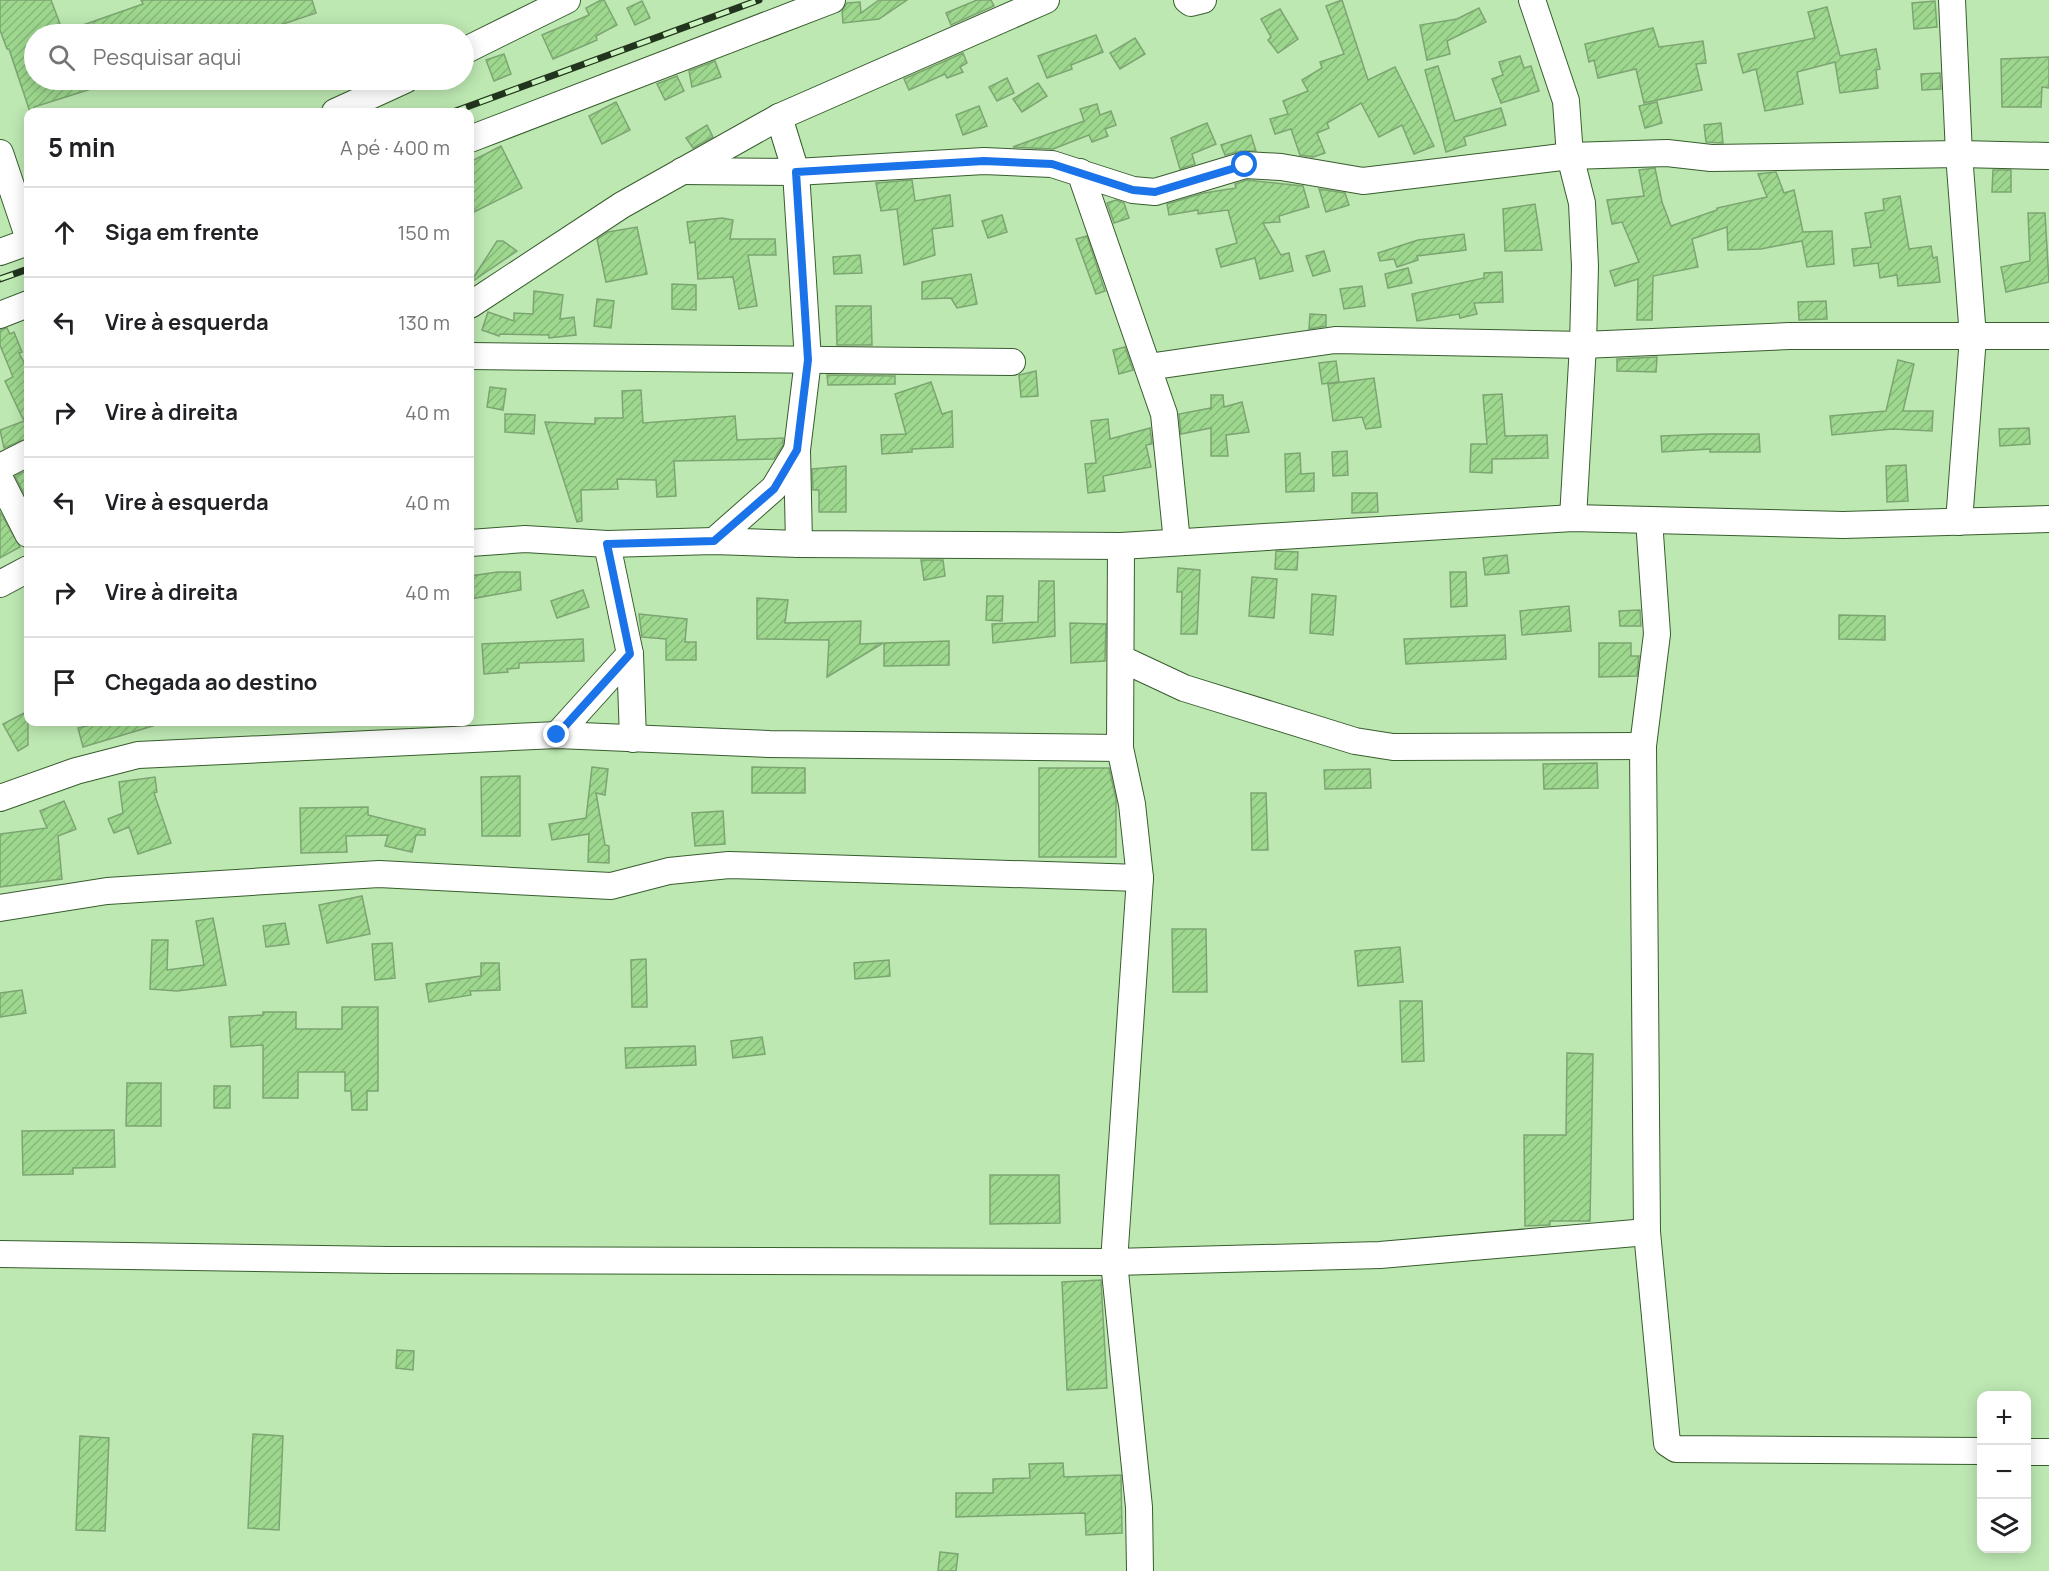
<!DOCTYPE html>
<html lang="pt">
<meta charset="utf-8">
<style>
:root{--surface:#fff;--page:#f6f6f6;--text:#202124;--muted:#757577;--line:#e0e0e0}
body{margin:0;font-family:Manrope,sans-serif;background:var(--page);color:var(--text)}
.controls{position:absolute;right:18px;bottom:18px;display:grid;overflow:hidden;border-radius:12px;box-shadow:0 3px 15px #0003}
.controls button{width:54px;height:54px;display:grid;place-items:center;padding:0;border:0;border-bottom:2px solid var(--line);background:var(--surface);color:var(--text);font:30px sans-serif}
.stop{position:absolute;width:18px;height:18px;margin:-14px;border:4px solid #1a73e8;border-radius:50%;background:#fff}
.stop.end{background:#1a73e8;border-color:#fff;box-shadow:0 2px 6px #0008}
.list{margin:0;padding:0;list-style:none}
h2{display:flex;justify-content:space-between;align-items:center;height:78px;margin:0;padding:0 24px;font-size:26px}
h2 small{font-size:20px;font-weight:400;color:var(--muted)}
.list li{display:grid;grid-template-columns:39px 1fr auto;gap:18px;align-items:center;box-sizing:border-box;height:90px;padding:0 24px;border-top:2px solid var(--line)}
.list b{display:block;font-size:22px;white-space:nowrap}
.list em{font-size:20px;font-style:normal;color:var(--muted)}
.icon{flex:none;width:33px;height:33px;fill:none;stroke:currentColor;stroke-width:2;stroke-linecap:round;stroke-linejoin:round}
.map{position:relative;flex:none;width:2049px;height:1571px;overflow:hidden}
.search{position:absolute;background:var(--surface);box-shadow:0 3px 15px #0003;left:24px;top:24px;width:450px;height:66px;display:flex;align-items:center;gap:15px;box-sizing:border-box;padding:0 21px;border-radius:33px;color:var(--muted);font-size:22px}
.panel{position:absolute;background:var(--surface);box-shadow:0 3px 15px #0003;left:24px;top:108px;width:450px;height:618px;border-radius:12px}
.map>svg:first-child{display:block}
</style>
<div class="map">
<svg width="2049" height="1571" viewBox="0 0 2049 1571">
<defs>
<pattern id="building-hatch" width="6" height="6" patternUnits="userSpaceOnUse" patternTransform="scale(1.5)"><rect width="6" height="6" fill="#9dd88e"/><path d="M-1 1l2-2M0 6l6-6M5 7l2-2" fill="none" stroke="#86b979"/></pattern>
</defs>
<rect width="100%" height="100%" fill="#bde8b2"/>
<!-- building -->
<g fill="url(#building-hatch)" stroke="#7ca572" stroke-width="1.5">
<path d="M0,0H51L63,32L143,4L141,0H312L316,13L253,34H34V80H109L110,83L34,107V112H30L9,49H7L0,30Z"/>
<path d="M601,0H604L617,25L596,36L597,40L553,59L542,35L589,15L586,8Z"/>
<path d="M879,0H907L879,19L843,23L842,11L847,3L860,2L861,13Z"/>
<path d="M977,0H991L994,6L951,25L946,13Z"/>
<path d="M1342,0L1368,80L1395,67L1434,146L1414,154L1402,125L1379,137L1361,103L1327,123L1329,128L1317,133L1325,153L1313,157L1300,155L1291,129L1275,134L1270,119L1288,114L1283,101L1308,91L1302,80L1322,68L1320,62L1344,54L1326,6Z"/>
<path d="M642,1L650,18L635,25L627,8Z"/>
<path d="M1935,1L1937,27L1914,29L1912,3Z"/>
<path d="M1827,7L1840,56L1876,49L1880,69L1876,70L1878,88L1840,93L1835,62L1797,72L1803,104L1765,111L1756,69L1743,73L1738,54L1815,38L1808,12Z"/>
<path d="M1479,8L1486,22L1447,41L1450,54L1427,60L1420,25L1457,19Z"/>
<path d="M1280,9L1298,39L1278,53L1268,40L1271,37L1261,19Z"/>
<path d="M1653,28L1659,47L1703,41L1706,63L1696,64L1702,90L1644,103L1636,69L1598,78L1594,60L1589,62L1585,44Z"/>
<path d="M1096,35L1103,52L1071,65L1072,69L1047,78L1038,56Z"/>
<path d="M1135,38L1145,54L1120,69L1110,53Z"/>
<path d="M963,53L967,63L960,67L963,72L947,78L945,74L909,90L904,79Z"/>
<path d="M504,54L511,74L494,81L486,60Z"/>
<path d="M1520,56L1524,68L1531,66L1539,91L1501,103L1492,79L1503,75L1499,62Z"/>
<path d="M2049,57V88L2042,87L2041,107H2002L2001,59Z"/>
<path d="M715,61L721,77L692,87L689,71Z"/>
<path d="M1438,66L1455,121L1501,108L1506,125L1464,137L1466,145L1446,152L1425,70Z"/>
<path d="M1940,73L1941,89L1922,90L1921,74Z"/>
<path d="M677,76L684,91L665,100L657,84Z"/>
<path d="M1007,78L1014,93L997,101L989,87Z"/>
<path d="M1038,83L1047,96L1022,112L1013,99Z"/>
<path d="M616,102L630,130L602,144L589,116Z"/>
<path d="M1657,102L1662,123L1645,128L1639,106Z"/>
<path d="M1097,104L1100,115L1111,111L1116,125L1105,129L1108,136L1092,142L1089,135L1053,149L1013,147L1084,121L1080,109Z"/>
<path d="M979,106L987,126L963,135L956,115Z"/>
<path d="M1207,123L1216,144L1192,154L1195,164L1180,169L1171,138Z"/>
<path d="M1721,123L1723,143L1706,142L1704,125Z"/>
<path d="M707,125L713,137L693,148L686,138Z"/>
<path d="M1251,135L1256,151H1241L1225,155L1221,145Z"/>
<path d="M501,146L522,188L470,214V162Z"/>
<path d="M1655,168L1662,202L1671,226L1717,210V208L1767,197L1758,174L1776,172L1784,193L1794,190L1803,232L1832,231L1834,264L1807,267L1802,241L1761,249L1728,250L1727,227L1692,239L1698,267L1653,276L1652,320H1637L1638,279L1615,286L1610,271L1639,262L1622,222L1612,224L1607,200L1644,196L1639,170Z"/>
<path d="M1993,170H2011V192H1992Z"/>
<path d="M912,180L915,201L950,195L953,226L932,229L935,255L904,265L897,209L881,211L876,183Z"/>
<path d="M1247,180L1303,186L1309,207L1279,216L1280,222L1263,223L1281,255L1289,253L1293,271L1260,279L1255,258L1221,267L1216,249L1237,243L1228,210L1198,214V210L1169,215L1167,204L1204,193L1236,188L1235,184Z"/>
<path d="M1319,189L1345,193L1349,205L1326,212Z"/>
<path d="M1900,196L1909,249L1931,246L1933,258L1937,257L1940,282L1898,286L1897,275L1880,278L1878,263L1854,266L1852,249L1871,247L1865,213L1884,210L1883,199Z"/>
<path d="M1116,200L1124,203L1129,218L1114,223L1107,203Z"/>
<path d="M1535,204L1542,250L1505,251L1503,209Z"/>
<path d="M2028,213H2045L2049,282L2006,292L2001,267L2030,261Z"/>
<path d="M1002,215L1007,232L988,238L982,221Z"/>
<path d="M722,218L733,220L730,239H775L776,255H748L757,306L739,309L733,277L698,279L695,242L690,243L687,222Z"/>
<path d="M637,227L647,274L606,282L597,239L608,232Z"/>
<path d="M1464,234L1466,250L1417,256L1418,260L1397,267L1394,259L1380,261L1378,253L1418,240Z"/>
<path d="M1087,236L1105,291L1096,294L1076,239Z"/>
<path d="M497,241H503L517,251L470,283Z"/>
<path d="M1324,251L1330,271L1313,276L1306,256Z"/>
<path d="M860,255L862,273L834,274L833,257Z"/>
<path d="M1408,268L1412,283L1388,288L1385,274Z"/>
<path d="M1502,272L1503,302L1474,303L1477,314L1460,318L1459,314L1417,321L1412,294L1484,278V273Z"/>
<path d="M971,274L977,304L957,308L951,298L922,299V282Z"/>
<path d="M672,284L696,285V310L672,309Z"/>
<path d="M1362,286L1365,306L1344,309L1340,289Z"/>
<path d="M534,291L563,295L560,319L574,317L576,335L549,338V335L500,334L499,336L482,330L488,312L514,321V313L533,314Z"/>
<path d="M597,299L614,301L611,328L594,326Z"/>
<path d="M1826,301L1827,319L1799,320L1798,302Z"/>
<path d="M836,306H871L872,345H837Z"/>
<path d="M1310,314L1326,315V326L1309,329Z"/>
<path d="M7,328L10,334L14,332L22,352L19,353L28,370V438L4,448L0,430L24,421L5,381L13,377L0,345V330Z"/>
<path d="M1125,347L1133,370L1119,374L1113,350Z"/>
<path d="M1657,357L1656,372L1617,371V359Z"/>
<path d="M1898,360L1914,364L1903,411H1933L1932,431L1892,429L1832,435L1830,416L1886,411Z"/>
<path d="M1336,361L1339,382L1322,384L1319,363Z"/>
<path d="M1036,371L1038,396L1021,397L1019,375Z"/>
<path d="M827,375L895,376V384L828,385Z"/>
<path d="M1374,378L1381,427L1366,429L1362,417L1333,421L1328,384Z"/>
<path d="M931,382L942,414L952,411L953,447L912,449V452L882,454L881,435L906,434L895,394Z"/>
<path d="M490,387L506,389L503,410L487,407Z"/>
<path d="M641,390L643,423L735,416L737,440L783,438V445L774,459L674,461L676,496L657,497L656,480L617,479L618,489L581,490L582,521L577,522L545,422L595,424V418H623L622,391Z"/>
<path d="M1502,394L1505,436L1547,435L1548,458L1492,459V473L1470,472L1471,444H1487L1483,395Z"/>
<path d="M1211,395H1223L1224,407L1242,402L1249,432L1226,435L1228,456H1211V428L1181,434L1179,414L1211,408V410Z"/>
<path d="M505,414L535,415L534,434L505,432Z"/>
<path d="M1108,419L1110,439L1150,428L1152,444L1146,445L1151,467L1103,476L1105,491L1088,493L1085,464L1096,463L1091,421Z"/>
<path d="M2029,428L2030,444L2000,446L1999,429Z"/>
<path d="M1710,434H1759L1760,452H1710V449L1662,452L1661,436Z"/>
<path d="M1347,451L1348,475L1333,476L1332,452Z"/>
<path d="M1300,453L1301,474L1314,473V491L1286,492L1285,454Z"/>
<path d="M1906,465L1908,501L1887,502L1886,466Z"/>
<path d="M846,466V512H819V490H813L812,469Z"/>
<path d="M28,470V502L15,476Z"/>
<path d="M1352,493H1377L1378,512L1352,513Z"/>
<path d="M0,512L20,547L0,558Z"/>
<path d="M1276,551L1298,552L1297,570L1275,569Z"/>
<path d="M1507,555L1509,573L1485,575L1483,558Z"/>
<path d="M921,560H943L945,576L924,580Z"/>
<path d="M1178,568L1200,570L1197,634H1181L1182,592H1177Z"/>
<path d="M498,572H520L521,590L470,599V576Z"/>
<path d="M1450,572H1466L1467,606L1451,607Z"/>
<path d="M1252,577L1277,579L1274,618L1249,616Z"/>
<path d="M1039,581H1054L1055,636L993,643L992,624L1038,622Z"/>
<path d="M583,590L589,607L557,618L551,601Z"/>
<path d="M1312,594L1336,596L1333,635L1310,633Z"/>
<path d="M987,596H1003L1002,621L986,620Z"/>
<path d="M757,598L788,600L785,623L861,621L860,644L883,643L827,677L829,640L757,639Z"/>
<path d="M1569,606L1571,631L1522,635L1520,611Z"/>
<path d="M1640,610L1641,626H1620L1619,611Z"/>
<path d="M639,614L687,619L685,642H696V660H666V639L642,637Z"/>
<path d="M1839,615L1885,616V640L1839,639Z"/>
<path d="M1070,623L1106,624L1105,661L1071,663Z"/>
<path d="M1505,635L1506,659L1406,664L1404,639Z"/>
<path d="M583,639L584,661L519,663V668L507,669L508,672L484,674L482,644Z"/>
<path d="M949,641V665L884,666V643Z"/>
<path d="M1599,643H1631V656H1639L1637,676L1599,677Z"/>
<path d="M28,711V745L18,751L3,724Z"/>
<path d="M103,722H153V726L83,747L78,728Z"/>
<path d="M1597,763L1598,788L1544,789L1543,764Z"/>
<path d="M592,767L608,769L605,795L596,793L605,845L609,846V863L588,862L589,834L552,840L549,824L586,818Z"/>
<path d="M752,767L805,768V793H752Z"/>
<path d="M1039,768H1109L1116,799V857H1039Z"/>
<path d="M1370,769L1371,788L1325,789L1324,770Z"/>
<path d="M520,776V836H482L481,777Z"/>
<path d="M155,777L157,792L154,793L171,843L138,854L129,827L114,833L108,819L123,813L119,782Z"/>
<path d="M1251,793H1266L1268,850H1252Z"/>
<path d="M64,801L76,829L58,836L62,879L0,887V834L47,828L40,811Z"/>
<path d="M368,807V815L425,829V835H416L412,852L385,846L388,835L346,836L347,852L301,853L300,808Z"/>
<path d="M723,811L725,844L695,846L692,813Z"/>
<path d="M362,896L370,934L327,943L319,905Z"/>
<path d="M213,918L226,985L177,991L150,989L152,940H168L167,970L204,965L196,921Z"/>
<path d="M285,923L289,944L266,947L263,926Z"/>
<path d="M1172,929H1206L1207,992H1173Z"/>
<path d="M392,943L395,978L375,980L372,944Z"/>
<path d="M1400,947L1403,982L1358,986L1355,951Z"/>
<path d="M646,959L647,1007H632L631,960Z"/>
<path d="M889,960L890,976L855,979L854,963Z"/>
<path d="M481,963H499L500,990L470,991L471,995L429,1002L426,984L481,976Z"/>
<path d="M22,990L26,1013L0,1017V993Z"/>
<path d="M1400,1001H1422L1424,1061L1402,1062Z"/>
<path d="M342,1007H378V1091H367V1110H352L351,1091H345V1072H298V1098H263V1045L231,1047L229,1017L263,1015V1012H296V1029H342Z"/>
<path d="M762,1037L765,1054L733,1058L731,1041Z"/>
<path d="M695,1046L696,1065L626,1068L625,1048Z"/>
<path d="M1567,1053L1593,1054L1590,1221H1550V1225L1525,1226L1524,1135H1566Z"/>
<path d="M127,1083H161V1126H126Z"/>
<rect x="214" y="1086" width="16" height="22"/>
<path d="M114,1130L115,1167L73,1168V1174L23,1175L22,1131Z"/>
<path d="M990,1175H1059L1060,1223L990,1224Z"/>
<path d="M1101,1280L1107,1388L1067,1390L1062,1282Z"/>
<path d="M397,1350L414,1351L413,1370L396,1368Z"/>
<path d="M253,1434L283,1436L279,1530L248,1528Z"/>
<path d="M80,1436L109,1438L105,1531L76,1530Z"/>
<path d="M1063,1463L1064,1477L1121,1475L1122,1533L1086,1535L1085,1513L956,1517V1493H993V1479L1030,1478L1029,1464Z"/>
<path d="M940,1552L958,1554L956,1571H938Z"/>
</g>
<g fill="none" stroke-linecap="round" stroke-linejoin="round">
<defs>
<g id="minor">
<path d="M1187,0L1191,3L1203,0"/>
<path d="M1532,0L1566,101L1570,156L1582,203L1585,266L1583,345L1573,518"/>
<path d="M1952,0L1959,154L1973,337L1959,522"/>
<path d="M464,51L567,0"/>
<path d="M335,112L405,80"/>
<path d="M779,117L796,172L808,360L797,450L799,544"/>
<path d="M470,139L832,0"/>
<path d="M0,153L28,236"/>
<path d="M682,171L796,172L984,161L1052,164L1133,190L1155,192L1245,165L1281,167L1363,181L1570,156L1667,153L1711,158L1959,154L2049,156"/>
<path d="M1080,172L1164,414L1177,542"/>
<path d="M0,252L28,242"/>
<path d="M470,305L622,205L779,117L1046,0"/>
<path d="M0,315L28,304"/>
<path d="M470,356L1012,362"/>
<path d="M1148,367L1335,340L1583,345L1789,336H2049"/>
<path d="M0,467L28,453"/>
<path d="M0,479L28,534"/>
<path d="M1649,520L1657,634L1643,746L1647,1232L1667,1443L1676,1449L1982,1451"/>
<path d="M714,541L774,488L797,450"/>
<path d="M470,543L525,539L607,544L714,541L799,544L1121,546L1573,518L1843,525L2049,519"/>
<path d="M607,544L630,654L633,739"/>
<path d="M1121,546L1120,748L1132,804L1140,878L1114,1262L1139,1507L1140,1571"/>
<path d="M0,584L28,569"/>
<path d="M1122,659L1184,688L1355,741L1393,747L1643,746"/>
<path d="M557,735L630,654"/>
<path d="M0,798L76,771L138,755L557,735L769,744L1120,748"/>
<path d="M0,908L107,891L379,874L611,886L669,871L729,865L1140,878"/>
<path d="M0,1254L389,1260L1114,1262L1380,1255L1647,1232"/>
<path d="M2026,1452H2049"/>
</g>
</defs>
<!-- minor casing -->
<use href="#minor" stroke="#385d2e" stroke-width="28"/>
<!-- minor -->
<use href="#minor" stroke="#fff" stroke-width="26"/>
<defs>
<g id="rail">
<path d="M453,112L759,0"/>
<path d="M0,279L28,269"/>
</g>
</defs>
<!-- rail casing -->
<use href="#rail" stroke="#22341d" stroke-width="7"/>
<!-- rail -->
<use href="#rail" stroke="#caf5bf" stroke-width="4.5" stroke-dasharray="14" stroke-linecap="butt"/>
</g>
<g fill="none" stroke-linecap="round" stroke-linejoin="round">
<!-- route -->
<path stroke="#1a73e8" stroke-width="8" d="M557,735L630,654L607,544L714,541L774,489L797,450L808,360L796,172L984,161L1052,164L1133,190L1155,192L1245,165"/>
</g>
</svg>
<div class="controls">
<button>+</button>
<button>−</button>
<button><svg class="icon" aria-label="layers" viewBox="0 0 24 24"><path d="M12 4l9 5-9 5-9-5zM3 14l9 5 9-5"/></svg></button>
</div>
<div class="stop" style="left:1245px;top:165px"></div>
<div class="stop end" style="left:557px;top:735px"></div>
<div class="search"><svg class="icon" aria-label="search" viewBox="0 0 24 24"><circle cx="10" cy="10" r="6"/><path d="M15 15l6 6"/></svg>Pesquisar aqui</div>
<section class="panel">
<h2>5 min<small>A pé · 400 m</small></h2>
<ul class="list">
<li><svg class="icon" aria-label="ahead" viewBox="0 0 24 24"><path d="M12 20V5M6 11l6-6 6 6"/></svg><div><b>Siga em frente</b></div><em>150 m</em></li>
<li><svg class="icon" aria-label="left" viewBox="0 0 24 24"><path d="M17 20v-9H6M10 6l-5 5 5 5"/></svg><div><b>Vire à esquerda</b></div><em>130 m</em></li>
<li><svg class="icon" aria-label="right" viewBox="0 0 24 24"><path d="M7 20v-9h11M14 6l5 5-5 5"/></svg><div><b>Vire à direita</b></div><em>40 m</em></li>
<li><svg class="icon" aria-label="left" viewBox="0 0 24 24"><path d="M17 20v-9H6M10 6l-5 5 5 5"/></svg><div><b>Vire à esquerda</b></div><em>40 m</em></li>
<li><svg class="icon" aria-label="right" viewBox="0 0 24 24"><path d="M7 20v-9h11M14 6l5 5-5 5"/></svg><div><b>Vire à direita</b></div><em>40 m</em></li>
<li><svg class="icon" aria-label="arrive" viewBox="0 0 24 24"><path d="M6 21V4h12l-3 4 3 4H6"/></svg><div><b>Chegada ao destino</b></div></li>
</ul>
</section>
</div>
